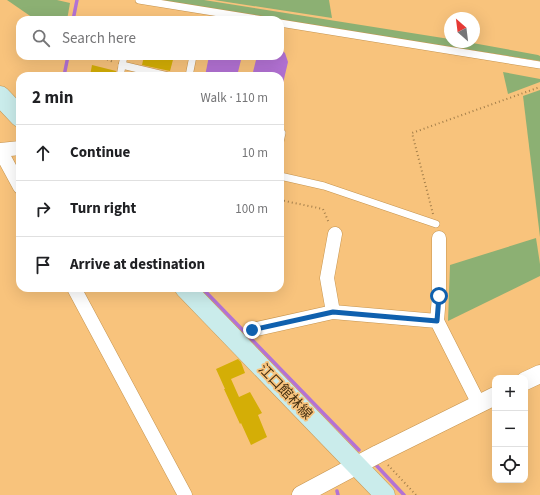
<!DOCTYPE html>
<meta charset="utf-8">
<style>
:root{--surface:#fff;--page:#f6f6f6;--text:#202124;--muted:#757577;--line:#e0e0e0}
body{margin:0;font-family:"Source Sans 3","Noto Sans JP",sans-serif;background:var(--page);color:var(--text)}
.controls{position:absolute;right:12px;bottom:12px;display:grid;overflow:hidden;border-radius:8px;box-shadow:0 4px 16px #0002}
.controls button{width:36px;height:36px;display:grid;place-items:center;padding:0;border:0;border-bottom:1px solid var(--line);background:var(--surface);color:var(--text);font:20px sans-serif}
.compass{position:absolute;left:444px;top:12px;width:36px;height:36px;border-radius:50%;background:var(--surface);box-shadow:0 4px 16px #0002;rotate:332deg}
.stop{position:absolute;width:12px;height:12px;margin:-9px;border:3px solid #0f60ae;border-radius:50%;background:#fff}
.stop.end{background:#0f60ae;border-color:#fff;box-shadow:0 1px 4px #0008}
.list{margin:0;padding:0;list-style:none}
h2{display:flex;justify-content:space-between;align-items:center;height:52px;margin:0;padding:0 16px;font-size:17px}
h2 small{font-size:13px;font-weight:400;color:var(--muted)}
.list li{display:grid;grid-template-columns:26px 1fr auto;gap:12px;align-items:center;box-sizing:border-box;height:56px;padding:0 16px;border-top:1px solid var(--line)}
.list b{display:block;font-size:15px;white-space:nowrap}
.list em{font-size:13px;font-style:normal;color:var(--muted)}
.icon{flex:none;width:22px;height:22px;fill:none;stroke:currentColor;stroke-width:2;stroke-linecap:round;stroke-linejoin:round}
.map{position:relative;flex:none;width:540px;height:495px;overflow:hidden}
.search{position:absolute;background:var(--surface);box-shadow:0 4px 16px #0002;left:16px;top:16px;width:268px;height:44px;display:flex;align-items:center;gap:10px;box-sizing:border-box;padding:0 14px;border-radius:12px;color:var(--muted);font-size:15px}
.panel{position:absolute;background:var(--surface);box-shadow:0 4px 16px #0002;left:16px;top:72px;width:268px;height:220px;border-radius:12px}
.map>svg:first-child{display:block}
</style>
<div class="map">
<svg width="540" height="495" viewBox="0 0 540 495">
<rect width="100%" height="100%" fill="#f8c37c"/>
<!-- green -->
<g fill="#8cb073">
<path d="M7,0H57L70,3L67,20H36Z"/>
<path d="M149,0H204L443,38L450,39V42H467L538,55L540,56V61Z"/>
<path d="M214,0H329L332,18Z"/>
<path d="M503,72L540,79V82L508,94Z"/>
<path d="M540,90V237L523,96Z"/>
<path d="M536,238L540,264V276L448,321L450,265Z"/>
</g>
<!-- water -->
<g fill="#b372d4">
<path d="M280,49L285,53L288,62L280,96V76H252L257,56H280Z"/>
<path d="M209,56H242L237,76H205Z"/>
</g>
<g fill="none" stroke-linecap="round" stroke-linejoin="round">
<!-- stream -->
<g stroke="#b372d4" stroke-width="3.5">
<path d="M73,20L77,0"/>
<path d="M64,76L68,56"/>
<path d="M202,288L359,450"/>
<path d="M376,465L404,495"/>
<path d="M337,491L338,495"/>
</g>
</g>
<!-- building -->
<g fill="#d4ae06">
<path d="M144,56H174L170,71L142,65Z"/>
<path d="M92,65L116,71L115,76H90Z"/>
<path d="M238,359L241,362L245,373L231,379L239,397L250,392L262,413L258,415L267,437L251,445L241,423L240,424L224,389H225L216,369Z"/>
</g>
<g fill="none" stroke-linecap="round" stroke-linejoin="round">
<defs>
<g id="service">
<path d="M139,0L263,20"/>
<path d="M280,23L540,65"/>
<path d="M122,65L168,76"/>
<path d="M120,76L124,56"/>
<path d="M189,76L193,56"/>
<path d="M280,132L282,133L280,142"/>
<path d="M280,176L324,186L436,224"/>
</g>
<g id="minor">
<path d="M20,148L0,150L20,187"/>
<path d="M74,288L185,495"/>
<path d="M333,312L327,278L335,234"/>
<path d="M437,321L439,296V238"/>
<path d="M252,330L333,312L437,321L479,404"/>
</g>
<g id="tertiary">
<path d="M525,381L540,374"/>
<path d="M301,495L378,454L495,396"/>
</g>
<g id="secondary">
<path d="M0,96L20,117"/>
<path d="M185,288L385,495"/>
</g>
</defs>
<!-- service casing -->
<use href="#service" stroke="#c6944e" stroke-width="8"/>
<!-- minor casing -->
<use href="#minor" stroke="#c6944e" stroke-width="15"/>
<!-- tertiary casing -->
<use href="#tertiary" stroke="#c6944e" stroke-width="19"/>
<!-- secondary casing -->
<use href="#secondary" stroke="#c6944e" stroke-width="21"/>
<!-- path -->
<g stroke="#a37e4a" stroke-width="2" stroke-dasharray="1 3" stroke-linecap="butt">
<path d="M100,56L113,62"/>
<path d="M280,200L323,209L329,223"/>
<path d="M433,214L412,133L540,87"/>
<path d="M388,465L416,495"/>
</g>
<!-- service -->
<use href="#service" stroke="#fff" stroke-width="7"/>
<!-- minor -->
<use href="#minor" stroke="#fff" stroke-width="14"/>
<!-- tertiary -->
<use href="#tertiary" stroke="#fff" stroke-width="18"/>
<!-- secondary -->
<use href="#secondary" stroke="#caeceb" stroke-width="20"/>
</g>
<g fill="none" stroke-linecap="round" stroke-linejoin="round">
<!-- route -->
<path stroke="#0f60ae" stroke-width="5" d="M252,330L333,312L437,321L439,296"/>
</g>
<g text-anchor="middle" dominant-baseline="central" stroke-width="3.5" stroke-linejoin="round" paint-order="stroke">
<!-- street labels -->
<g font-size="14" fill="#453012" stroke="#f8c37c">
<text transform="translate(285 392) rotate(46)">江口館林線</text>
</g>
</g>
</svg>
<div class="controls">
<button>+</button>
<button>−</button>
<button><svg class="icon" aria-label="locate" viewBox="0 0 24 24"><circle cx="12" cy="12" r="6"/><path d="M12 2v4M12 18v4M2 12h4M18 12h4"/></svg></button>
</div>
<svg class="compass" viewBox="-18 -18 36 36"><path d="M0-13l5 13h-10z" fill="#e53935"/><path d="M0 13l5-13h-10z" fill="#757577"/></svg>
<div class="stop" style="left:439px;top:296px"></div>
<div class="stop end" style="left:252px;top:330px"></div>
<div class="search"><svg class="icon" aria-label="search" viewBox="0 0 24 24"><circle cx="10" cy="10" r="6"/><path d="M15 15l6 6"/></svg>Search here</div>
<section class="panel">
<h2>2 min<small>Walk · 110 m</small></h2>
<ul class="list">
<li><svg class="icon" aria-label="ahead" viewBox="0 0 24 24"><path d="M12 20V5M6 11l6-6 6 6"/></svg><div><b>Continue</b></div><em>10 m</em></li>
<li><svg class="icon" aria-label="right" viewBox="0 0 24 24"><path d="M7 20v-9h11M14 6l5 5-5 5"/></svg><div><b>Turn right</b></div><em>100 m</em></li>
<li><svg class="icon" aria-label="arrive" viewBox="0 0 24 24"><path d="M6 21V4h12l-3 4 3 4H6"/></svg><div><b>Arrive at destination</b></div></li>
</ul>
</section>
</div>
